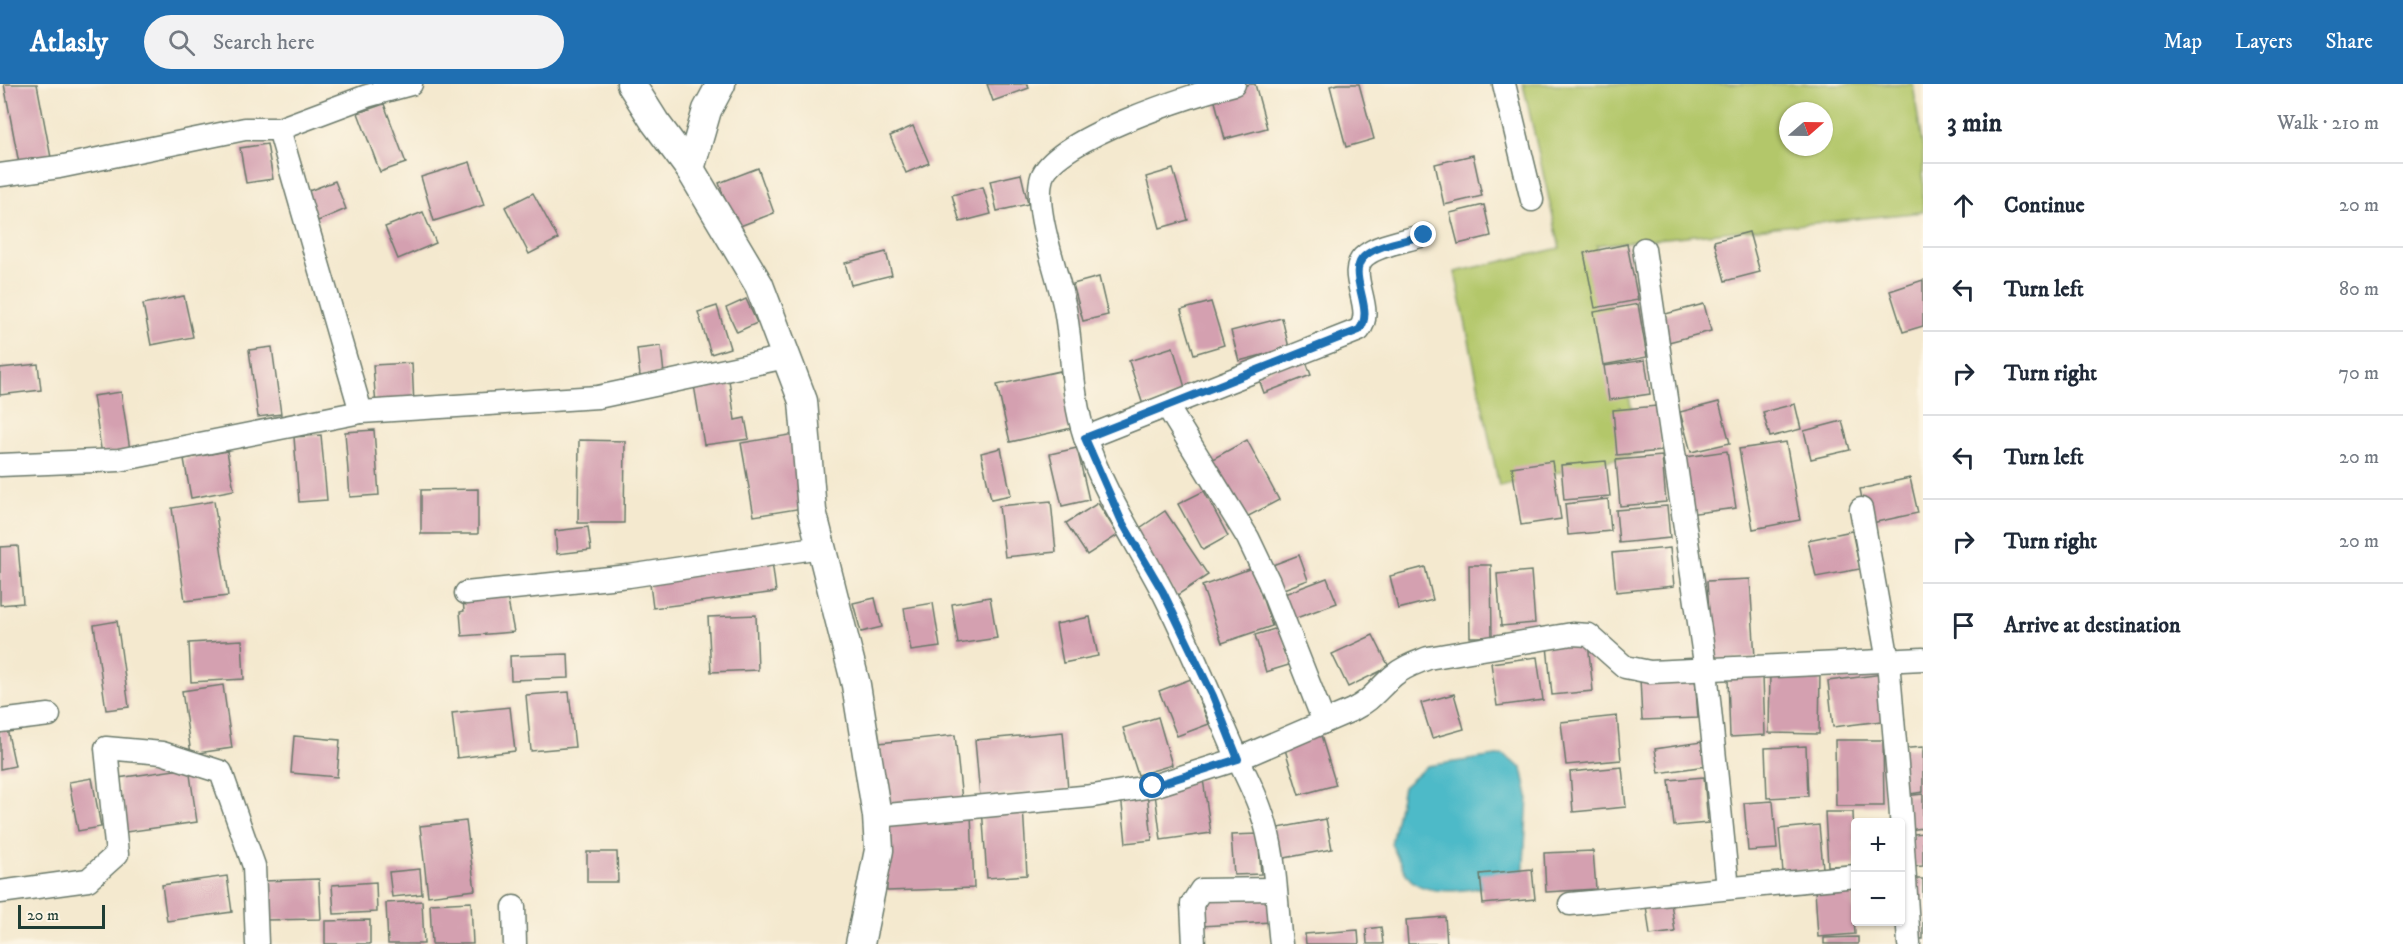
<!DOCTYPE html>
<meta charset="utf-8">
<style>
:root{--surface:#fff;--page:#f2f2f3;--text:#1f2937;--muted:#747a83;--line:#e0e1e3;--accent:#1f6fb2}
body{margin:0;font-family:"IM FELL DW Pica",serif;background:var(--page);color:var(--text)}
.controls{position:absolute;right:18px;bottom:18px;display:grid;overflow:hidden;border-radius:6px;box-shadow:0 2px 4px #0004}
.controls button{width:54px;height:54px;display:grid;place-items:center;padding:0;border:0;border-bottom:2px solid var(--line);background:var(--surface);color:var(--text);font:30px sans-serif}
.compass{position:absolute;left:1779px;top:18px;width:54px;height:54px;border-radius:50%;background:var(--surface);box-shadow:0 2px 4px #0004;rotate:70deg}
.scale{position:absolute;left:18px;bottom:15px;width:87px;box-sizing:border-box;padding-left:6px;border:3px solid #1f3d34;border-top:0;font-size:16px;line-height:21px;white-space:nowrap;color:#1f3d34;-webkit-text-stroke:4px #fcf5e5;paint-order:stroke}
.stop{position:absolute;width:18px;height:18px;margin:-14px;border:4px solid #1f6fb2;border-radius:50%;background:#fff}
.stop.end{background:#1f6fb2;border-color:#fff;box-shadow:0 2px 6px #0008}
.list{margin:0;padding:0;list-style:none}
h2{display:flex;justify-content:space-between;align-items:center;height:78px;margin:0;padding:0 24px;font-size:26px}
h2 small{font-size:20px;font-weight:400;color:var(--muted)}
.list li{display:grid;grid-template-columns:39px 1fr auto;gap:18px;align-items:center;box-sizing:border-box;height:84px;padding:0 24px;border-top:2px solid var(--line)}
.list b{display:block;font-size:22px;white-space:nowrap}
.list em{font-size:20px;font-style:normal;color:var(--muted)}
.icon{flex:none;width:33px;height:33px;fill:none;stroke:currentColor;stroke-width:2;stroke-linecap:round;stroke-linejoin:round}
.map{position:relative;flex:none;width:1923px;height:860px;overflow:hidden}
header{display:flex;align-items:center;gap:36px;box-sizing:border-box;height:84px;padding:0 30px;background:var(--accent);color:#fff}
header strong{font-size:28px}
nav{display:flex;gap:33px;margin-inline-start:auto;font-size:21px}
.search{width:420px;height:54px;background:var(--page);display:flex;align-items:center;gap:15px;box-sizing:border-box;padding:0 21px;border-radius:33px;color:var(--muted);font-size:22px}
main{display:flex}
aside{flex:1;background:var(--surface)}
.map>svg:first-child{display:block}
</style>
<header>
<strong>Atlasly</strong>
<div class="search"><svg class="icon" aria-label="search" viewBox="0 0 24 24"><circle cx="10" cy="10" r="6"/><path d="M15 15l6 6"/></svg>Search here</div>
<nav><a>Map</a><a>Layers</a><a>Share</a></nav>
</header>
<main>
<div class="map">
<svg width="1923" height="860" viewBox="0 0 1923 860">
<rect width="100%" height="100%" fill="#fcf5e5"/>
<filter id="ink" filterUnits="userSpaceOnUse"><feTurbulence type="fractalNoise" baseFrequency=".0167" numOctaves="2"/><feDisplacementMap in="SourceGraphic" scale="12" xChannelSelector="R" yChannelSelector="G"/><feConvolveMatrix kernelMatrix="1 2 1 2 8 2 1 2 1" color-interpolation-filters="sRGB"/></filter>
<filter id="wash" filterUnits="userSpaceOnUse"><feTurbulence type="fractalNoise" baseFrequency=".008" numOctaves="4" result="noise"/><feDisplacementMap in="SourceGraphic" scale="24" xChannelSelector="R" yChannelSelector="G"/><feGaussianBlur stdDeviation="1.35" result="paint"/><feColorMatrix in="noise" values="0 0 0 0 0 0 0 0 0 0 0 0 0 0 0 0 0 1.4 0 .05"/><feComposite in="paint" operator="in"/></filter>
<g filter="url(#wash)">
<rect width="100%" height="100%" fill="#f4e9cf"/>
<!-- green -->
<path fill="#b3c76b" stroke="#698250" stroke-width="1.5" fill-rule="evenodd" d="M1523,0H1913L1923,67V128L1597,161L1641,369L1499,402L1455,188L1560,164ZM1788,27H1824V63H1788Z"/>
<!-- water -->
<path fill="#4dbac8" stroke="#367c7e" stroke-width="1.5" d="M1503,671L1522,684L1528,712L1523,795C1496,801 1435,817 1412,797C1403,789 1397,771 1391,760L1403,703L1427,682Z"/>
<g id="blocks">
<!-- building -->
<g fill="#d4a0b0">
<path d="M4,0H37L52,79L20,85Z"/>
<path d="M987,0H1027L1029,4L993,17Z"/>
<path d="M1250,0H1255L1267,44L1225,55L1213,10Z"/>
<path d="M1338,0H1359L1374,55L1346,63L1330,2Z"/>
<path d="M384,20L406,79L380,88L358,29Z"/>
<path d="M913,42L929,79L906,89L890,52Z"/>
<path d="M267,60L273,95L246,99L240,64Z"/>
<path d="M1473,71L1482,112L1444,121L1435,80Z"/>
<path d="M470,78L484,121L434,137L421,93Z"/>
<path d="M758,84L774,129L735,144L719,99Z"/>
<path d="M1173,85L1188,136L1160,144L1146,93Z"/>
<path d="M1021,90L1028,120L997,127L990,97Z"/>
<path d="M335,97L346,125L318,137L306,108Z"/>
<path d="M983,103L991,130L960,138L952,111Z"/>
<path d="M533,109L558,155L529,170L505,123Z"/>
<path d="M1484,121L1491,152L1458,160L1450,129Z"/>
<path d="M423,128L436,159L398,175L385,143Z"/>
<path d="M1749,148L1760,188L1725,197L1714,157Z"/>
<path d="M1627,160L1638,216L1595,224L1584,169Z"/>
<path d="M886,168L892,191L851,201L845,179Z"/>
<path d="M1099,193L1108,231L1083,237L1073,200Z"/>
<path d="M1923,196V242L1903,248L1890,207Z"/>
<path d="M184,212L193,253L151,261L143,220Z"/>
<path d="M746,215L757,239L737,248L726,224Z"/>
<path d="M1211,218L1224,261L1194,270L1181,226Z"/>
<path d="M1638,220L1647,273L1603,281L1594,228Z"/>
<path d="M1704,220L1711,247L1661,260L1654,233Z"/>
<path d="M717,222L730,264L711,270L698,228Z"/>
<path d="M1282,234L1289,264L1239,277L1231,247Z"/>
<path d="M661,262L664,290L640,292L637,265Z"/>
<path d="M272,263L281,330L258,333L249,266Z"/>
<path d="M1173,263L1186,307L1143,321L1129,277Z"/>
<path d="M1304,272L1311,291L1264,309L1257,290Z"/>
<path d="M1645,276L1650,310L1609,316L1604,282Z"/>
<path d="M412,279L414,321L376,323L373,281Z"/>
<path d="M38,280L41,306L0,311V284Z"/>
<path d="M1060,287L1072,344L1010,358L997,301Z"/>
<path d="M729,296L735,336L745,334L749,355L704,361L694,301Z"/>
<path d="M121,308L130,366L102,371L93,312Z"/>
<path d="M1719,318L1730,359L1691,368L1680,328Z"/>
<path d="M1795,320L1801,345L1770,353L1763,328Z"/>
<path d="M1657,322L1662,367L1617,371L1613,326Z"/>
<path d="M1842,337L1850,366L1811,375L1804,347Z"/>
<path d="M374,346L379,411L350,413L345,348Z"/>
<path d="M795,350L809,423L754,432L741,359Z"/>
<path d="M321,351L327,416L299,418L294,353Z"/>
<path d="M579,356L625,357L624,439H578Z"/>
<path d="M1247,356L1279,416L1239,437L1207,378Z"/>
<path d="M1786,358L1800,436L1753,445L1739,365Z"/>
<path d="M1001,364L1011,411L991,415L981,369Z"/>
<path d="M1077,364L1089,416L1062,422L1050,370Z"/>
<path d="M227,367L234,406L191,414L184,375Z"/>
<path d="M1727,367L1736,424L1688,430L1679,374Z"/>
<path d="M1662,372L1666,418L1620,422L1616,376Z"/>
<path d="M1552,377L1561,435L1521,441L1512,383Z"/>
<path d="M1606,377L1610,412L1564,416L1561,381Z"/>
<path d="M1910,394L1918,429L1867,440L1860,405Z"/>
<path d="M478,405V450H421V406Z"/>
<path d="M1204,407L1228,452L1203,466L1178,420Z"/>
<path d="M1608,415L1611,447L1568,451L1565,420Z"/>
<path d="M214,417L228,512L185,517L172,424Z"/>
<path d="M1051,417L1056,468L1005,473L999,422Z"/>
<path d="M1098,419L1118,451L1087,471L1066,439Z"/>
<path d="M1667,422L1670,454L1619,459L1616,426Z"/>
<path d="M1165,427L1208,491L1176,512L1134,448Z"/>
<path d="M588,443L591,466L557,470L555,447Z"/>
<path d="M1852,447L1860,485L1816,493L1808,456Z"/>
<path d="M18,462L23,519L0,521V463Z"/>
<path d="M1670,464L1674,502L1616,508L1612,469Z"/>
<path d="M1299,471L1308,496L1278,507L1270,482Z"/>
<path d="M772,477L776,508L653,524L649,492Z"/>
<path d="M1469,481H1491L1492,553H1470Z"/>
<path d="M1425,483L1433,516L1398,525L1390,492Z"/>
<path d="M1252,484L1272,542L1222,559L1202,502Z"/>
<path d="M1531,487L1535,539L1501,542L1497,490Z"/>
<path d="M1327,494L1337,519L1288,537L1279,512Z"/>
<path d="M1750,495L1755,574L1712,576L1707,497Z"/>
<path d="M507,512L514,548L462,552L460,528L464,527L463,516Z"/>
<path d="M990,513L997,554L958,560L952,520Z"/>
<path d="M875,514L882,543L861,548L853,519Z"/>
<path d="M933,519L940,563L911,567L904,524Z"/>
<path d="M756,531L758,586L711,588L708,533Z"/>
<path d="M1090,533L1098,572L1063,579L1056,540Z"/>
<path d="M117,537L129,623L106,626L94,541Z"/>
<path d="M1281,543L1292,580L1266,588L1255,551Z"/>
<path d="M1373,551L1389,583L1348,603L1332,570Z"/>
<path d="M242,556L244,595L191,598L189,559Z"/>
<path d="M1588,558L1593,607L1552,611L1547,562Z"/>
<path d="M568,570L569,594L511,596L510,572Z"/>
<path d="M1537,573L1543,616L1497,622L1491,579Z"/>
<path d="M1770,588L1820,589L1819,650L1769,649Z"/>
<path d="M1883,590L1889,636L1833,643L1828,597Z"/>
<path d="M1695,592L1698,634L1642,636L1640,594Z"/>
<path d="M1763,592L1765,651L1730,653L1728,594Z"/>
<path d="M1191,595L1209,640L1177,652L1159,607Z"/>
<path d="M223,601L232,664L191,670L182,607Z"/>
<path d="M569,608L575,663L531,667L526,611Z"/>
<path d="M1454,610L1464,645L1432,654L1421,619Z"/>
<path d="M510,623L515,667L457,674L452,629Z"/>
<path d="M1617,632L1621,676L1566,681L1561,638Z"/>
<path d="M1158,633L1172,681L1138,691L1123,644Z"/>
<path d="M7,645L15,682L0,685V646Z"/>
<path d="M1063,648L1068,705L980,713L975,656Z"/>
<path d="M1320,648L1336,701L1299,711L1283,659Z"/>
<path d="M955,651L962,716L886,723L879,659Z"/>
<path d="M294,652L340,656L337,693L291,689Z"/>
<path d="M1835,656H1883L1884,722H1836Z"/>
<path d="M1701,658L1705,682L1659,689L1655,665Z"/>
<path d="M1806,662L1808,712L1767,714L1765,664Z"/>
<path d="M1923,663V708L1903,711L1897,665Z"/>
<path d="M1622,683L1626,723L1573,728L1570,688Z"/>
<path d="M189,684L197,738L126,748L118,694Z"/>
<path d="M1704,693L1708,739L1674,742L1669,696Z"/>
<path d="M92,694L101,743L78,747L69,698Z"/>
<path d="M1203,695L1211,749L1161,756L1154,702Z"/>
<path d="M1147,708L1152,756L1126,759L1121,711Z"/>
<path d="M1923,710V744L1909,746L1905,712Z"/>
<path d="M1773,717L1777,765L1748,767L1744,719Z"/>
<path d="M1023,722L1027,791L987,794L982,724Z"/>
<path d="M1825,728H1853L1855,781L1828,782Z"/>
<path d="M971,729L974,804L887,807L883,733Z"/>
<path d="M1326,735L1332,765L1274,776L1268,746Z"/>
<path d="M466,737L475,806L428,812L420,742Z"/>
<path d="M1819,741L1823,784L1783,788L1779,745Z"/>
<path d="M1923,749V782L1909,783L1905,751Z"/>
<path d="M1258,750L1261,790L1234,791L1231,751Z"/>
<path d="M1593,767L1596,805L1546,808L1544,769Z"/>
<path d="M587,768H617L618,798H587Z"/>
<path d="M420,785L422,810L392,813L389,788Z"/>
<path d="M1532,785L1535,815L1483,820L1480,790Z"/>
<path d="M227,792L232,828L167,837L162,801Z"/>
<path d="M319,795L321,835L265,836L264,797Z"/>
<path d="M1914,795H1923V855H1916Z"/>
<path d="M376,798L377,828L334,830L332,801Z"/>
<path d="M1852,802L1855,850L1818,853L1815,805Z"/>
<path d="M1670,811L1675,848L1650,851L1645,814Z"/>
<path d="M1270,812L1271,838L1201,842L1199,817Z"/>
<path d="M422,817L424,860H388L386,819Z"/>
<path d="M471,818L473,860H432L430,820Z"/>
<path d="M1445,833L1447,860H1408L1406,836Z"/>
<path d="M370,836V860H325V837Z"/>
<path d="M1381,843L1383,860H1367L1366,845Z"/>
<path d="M1358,846L1359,860H1306L1305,850Z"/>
<path d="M1858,853V860H1824V854Z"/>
</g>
</g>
</g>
<g filter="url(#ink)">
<use href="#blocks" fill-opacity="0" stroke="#6a796a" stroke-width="1.5"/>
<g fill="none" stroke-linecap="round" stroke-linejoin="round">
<defs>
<g id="minor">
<path d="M1234,0C1194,10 1056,54 1042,93C1032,124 1059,192 1065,225C1073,268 1071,311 1085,353C1103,409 1137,458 1164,510C1191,564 1214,620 1238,675C1246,692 1255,709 1261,727C1276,766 1276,818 1281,860"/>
<path d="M1504,0L1532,116"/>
<path d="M279,45L361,328"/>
<path d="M0,91L59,83L245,45H279L367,12L411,0"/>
<path d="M1644,165L1706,586L1728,804"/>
<path d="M1167,322L1248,454L1269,498L1324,638"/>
<path d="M1085,354L1359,246C1377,225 1343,188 1366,171C1380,160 1406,157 1424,151"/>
<path d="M0,381L119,376L361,328L598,313L786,273"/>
<path d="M1861,425L1888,577L1900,716L1909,860"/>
<path d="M466,509L629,492L821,463"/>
<path d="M0,637L49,631"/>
<path d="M877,732L1093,712L1153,702L1238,675L1352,626C1372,616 1377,606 1393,592C1403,583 1416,579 1428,574L1572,550L1589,551L1625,583L1650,588L1923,575"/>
<path d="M0,808L88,796L117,770L106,664L162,669L221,688L254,782L257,860"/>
<path d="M1570,820L1856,792"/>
<path d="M514,823L515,860"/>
<path d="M1194,860L1192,820L1201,806L1274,805"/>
</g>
<g id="tertiary">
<path d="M631,0L655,38L690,85L759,201L803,317L812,427L856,601L877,732L879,766L860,860"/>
<path d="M690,85L707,26L721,0"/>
</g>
</defs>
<!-- minor casing -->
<use href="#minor" stroke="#6a796a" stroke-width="25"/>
<!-- tertiary casing -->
<use href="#tertiary" stroke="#6a796a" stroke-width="31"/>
<!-- minor -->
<use href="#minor" stroke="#fff" stroke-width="22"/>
<!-- tertiary -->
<use href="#tertiary" stroke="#fff" stroke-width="28"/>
</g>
</g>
<g fill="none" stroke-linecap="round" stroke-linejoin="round" filter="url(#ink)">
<!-- route -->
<path stroke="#1f6fb2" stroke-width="8" d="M1153,702L1238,675L1213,612L1163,508L1122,438L1085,354L1359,246C1377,225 1343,188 1366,171C1380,160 1406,157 1424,151"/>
</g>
</svg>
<div class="controls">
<button>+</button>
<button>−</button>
</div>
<svg class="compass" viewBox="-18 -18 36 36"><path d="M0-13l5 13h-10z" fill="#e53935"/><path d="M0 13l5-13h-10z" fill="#747a83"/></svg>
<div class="scale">20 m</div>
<div class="stop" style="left:1153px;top:702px"></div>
<div class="stop end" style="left:1424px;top:151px"></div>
</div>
<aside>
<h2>3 min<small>Walk · 210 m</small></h2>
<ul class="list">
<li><svg class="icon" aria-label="ahead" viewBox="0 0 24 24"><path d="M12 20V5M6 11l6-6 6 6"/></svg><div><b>Continue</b></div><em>20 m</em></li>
<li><svg class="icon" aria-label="left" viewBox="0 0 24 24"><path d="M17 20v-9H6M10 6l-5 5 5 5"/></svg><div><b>Turn left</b></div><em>80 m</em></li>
<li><svg class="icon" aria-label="right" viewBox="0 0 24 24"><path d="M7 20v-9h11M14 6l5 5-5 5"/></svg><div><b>Turn right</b></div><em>70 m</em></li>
<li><svg class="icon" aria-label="left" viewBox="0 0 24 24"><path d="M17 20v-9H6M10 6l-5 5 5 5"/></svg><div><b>Turn left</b></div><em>20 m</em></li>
<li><svg class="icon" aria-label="right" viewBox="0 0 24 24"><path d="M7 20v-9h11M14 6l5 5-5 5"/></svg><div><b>Turn right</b></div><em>20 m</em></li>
<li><svg class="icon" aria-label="arrive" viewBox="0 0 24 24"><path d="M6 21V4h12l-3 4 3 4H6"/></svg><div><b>Arrive at destination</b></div></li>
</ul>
</aside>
</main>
